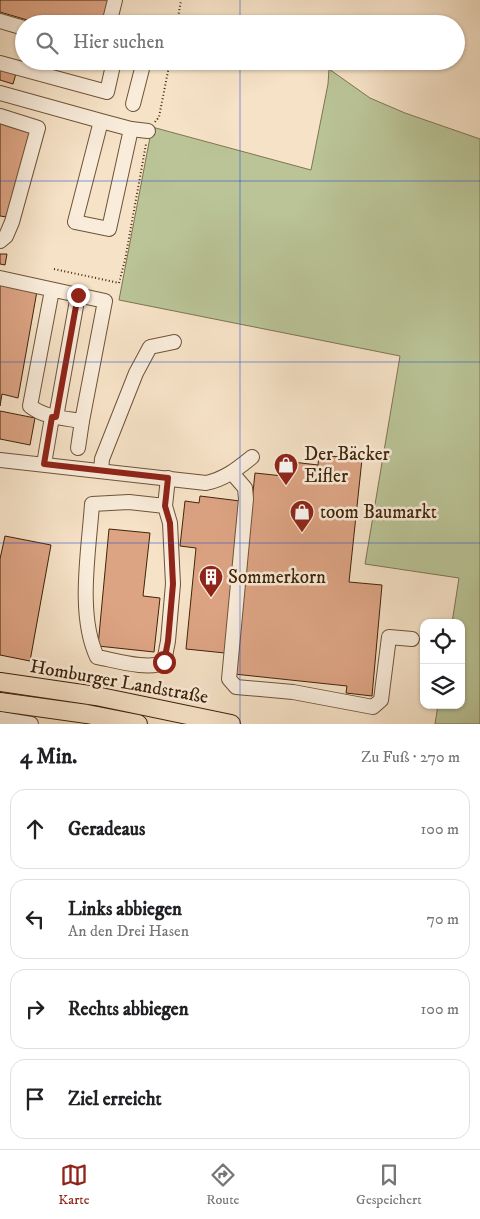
<!DOCTYPE html>
<html lang="de">
<meta charset="utf-8">
<style>
:root{--surface:#fff;--page:#f6f6f6;--text:#202124;--muted:#757577;--line:#e0e0e0;--accent:#8f2418}
body{margin:0;font-family:"IM FELL DW Pica",serif;background:var(--page);color:var(--text)}
.controls{position:absolute;right:15px;bottom:15px;display:grid;overflow:hidden;border-radius:10px;box-shadow:0 1px 4px #0004}
.controls button{width:45px;height:45px;display:grid;place-items:center;padding:0;border:0;border-bottom:1px solid var(--line);background:var(--surface);color:var(--text);font:25px sans-serif}
.stop{position:absolute;width:15px;height:15px;margin:-11px;border:4px solid #8f2418;border-radius:50%;background:#fff}
.stop.end{background:#8f2418;border-color:#fff;box-shadow:0 1px 5px #0008}
.list{margin:0;padding:0;list-style:none}
h2{display:flex;justify-content:space-between;align-items:center;height:65px;margin:0;padding:0 20px;font-size:21px}
h2 small{font-size:16px;font-weight:400;color:var(--muted)}
.list li{display:grid;grid-template-columns:32px 1fr auto;gap:15px;align-items:center;box-sizing:border-box;height:80px;margin:0 10px 10px;padding:0 10px;border:1px solid var(--line);border-radius:15px}
.list b{display:block;font-size:19px;white-space:nowrap}
.list p{margin:0;font-size:16px;white-space:nowrap;color:var(--muted)}
.list em{font-size:16px;font-style:normal;color:var(--muted)}
.icon{flex:none;width:28px;height:28px;fill:none;stroke:currentColor;stroke-width:2;stroke-linecap:round;stroke-linejoin:round}
.map{position:relative;flex:none;width:480px;height:724px;overflow:hidden}
.search{position:absolute;background:var(--surface);box-shadow:0 1px 4px #0004;left:15px;right:15px;top:15px;height:55px;display:flex;align-items:center;gap:12px;box-sizing:border-box;padding:0 18px;border-radius:28px;color:var(--muted);font-size:19px}
.sheet{height:425px;background:var(--surface)}
nav{display:flex;justify-content:space-around;align-items:center;box-sizing:border-box;height:70px;border-top:1px solid var(--line);background:var(--surface);font-size:14px;color:var(--muted)}
nav a{display:grid;justify-items:center;gap:2px}
nav .on{color:var(--accent)}
.map>svg:first-child{display:block}
</style>
<div class="map">
<svg width="480" height="724" viewBox="0 0 480 724">
<rect width="100%" height="100%" fill="#f6e2c7"/>
<filter id="stains"><feTurbulence type="fractalNoise" baseFrequency=".004" numOctaves="4"/><feColorMatrix values="0 0 0 0 .2 0 0 0 0 .09 0 0 0 0 .02 0 0 0 .5 -.17"/></filter>
<radialGradient id="worn" r=".72"><stop offset=".6" stop-color="#630" stop-opacity="0"/><stop offset="1" stop-color="#630" stop-opacity=".3"/></radialGradient>
<!-- green -->
<path fill="#bac497" stroke="#7e7450" d="M329,69L370,98L405,113L480,139V724H435L438,705H461V623H452L459,578L365,564L400,356L119,300L152,127L311,170L328,84Z"/>
<!-- building -->
<g fill="#dda484" stroke="#412408">
<path d="M0,0H109L102,24H41L0,12Z"/>
<path d="M0,58L19,63L13,84L0,80Z"/>
<path d="M0,122L31,131L7,217L0,216Z"/>
<path d="M0,254H7L5,265L0,264Z"/>
<path d="M0,284L37,291L18,398L2,394L0,406Z"/>
<path d="M0,411L35,418L30,445L0,439Z"/>
<path d="M319,455L362,459L349,582L382,585L372,696L346,693L347,686L234,674L255,473L283,476L284,461L318,465Z"/>
<path d="M200,496L240,501L225,653L186,649L196,548L180,546L185,501L199,503Z"/>
<path d="M109,529L150,533L143,596L160,598L154,652L98,646Z"/>
<path d="M5,536L51,545L30,661L0,655V559Z"/>
</g>
<g fill="none" stroke-linecap="round" stroke-linejoin="round">
<defs>
<g id="minor">
<path d="M0,21L24,28"/>
<path d="M109,24L115,0"/>
<path d="M0,63L107,92L114,61"/>
<path d="M0,93L101,121L75,222L109,229L131,129L101,121"/>
<path d="M133,104L144,61"/>
<path d="M0,116L38,128L12,222L6,236L0,241"/>
<path d="M131,129L148,131"/>
<path d="M0,278L105,301L82,421C64,418 45,418 30,406L52,290"/>
<path d="M56,417L78,295"/>
<path d="M78,448L82,421"/>
<path d="M0,460L206,483C225,479 237,469 252,457"/>
<path d="M44,464L52,417"/>
<path d="M101,471L102,459L136,373L150,347L174,342"/>
<path d="M232,473L245,488L246,499L229,679L236,687L293,692L373,707L381,700L389,637L412,639"/>
<path d="M165,506L129,502L92,504C89,550 77,614 97,657C114,660 150,671 164,662L168,641L173,584L170,523L165,506L168,478"/>
<path d="M0,719L31,724"/>
</g>
<g id="major">
<path d="M0,682L96,696L231,724"/>
<path d="M0,702L87,714L138,724"/>
</g>
</defs>
<!-- minor casing -->
<use href="#minor" stroke="#6e5438" stroke-width="16"/>
<!-- major casing -->
<use href="#major" stroke="#412408" stroke-width="20"/>
<!-- path -->
<g stroke="#412408" stroke-width="2" stroke-dasharray="1 2.5" stroke-linecap="butt">
<path d="M177,24L181,0"/>
<path d="M155,122L159,117L170,61"/>
<path d="M54,269L119,283L125,260L146,144"/>
</g>
<!-- minor -->
<use href="#minor" stroke="#f9ecdb" stroke-width="14"/>
<!-- major -->
<use href="#major" stroke="#f6e2c7" stroke-width="18"/>
</g>
<g fill="none" stroke-linecap="round" stroke-linejoin="round">
<!-- route -->
<path stroke="#8f2418" stroke-width="6" d="M78,295L56,417H52L44,464L168,478L165,506L170,523L173,584L168,641L164,662"/>
</g>
<!-- grid -->
<path fill="none" stroke="#1d4ed8" stroke-width="1" stroke-opacity="0.55" d="M240,0V24M240,61V724M0,181H480M0,362H480M0,543H480"/>
<!-- icons -->
<defs>
<symbol id="shop-pin" viewBox="-11 -11 22 30"><path d="M0 17L-7.5 6A9.5 9.5 0 1 1 7.5 6Z" fill="#8f2418" stroke="#f9ecdb"/><path d="M-5-2.5h2.3a2.7 3.5 0 0 1 5.4 0H5L5.5 6h-11ZM-1.5-2.5h3a1.5 2.3 0 0 0-3 0Z" fill="#fff"/></symbol>
<symbol id="building-pin" viewBox="-11 -11 22 30"><path d="M0 17L-7.5 6A9.5 9.5 0 1 1 7.5 6Z" fill="#8f2418" stroke="#f9ecdb"/><path d="M-4-6H4V6H1V3H-1V6H-4ZM-2.5-4.3h1.7v1.8h-1.7ZM.8-4.3h1.7v1.8H.8ZM-2.5-1h1.7V.8h-1.7ZM.8-1h1.7V.8H.8Z" fill="#fff"/></symbol>
</defs>
<g fill-rule="evenodd">
<use href="#shop-pin" x="272" y="451" width="28" height="38"/>
<use href="#shop-pin" x="288" y="498" width="28" height="38"/>
<use href="#building-pin" x="197" y="563" width="28" height="38"/>
</g>
<g text-anchor="middle" dominant-baseline="central" stroke-width="5" stroke-linejoin="round" paint-order="stroke">
<!-- poi labels -->
<g font-size="19" fill="#412408" stroke="#f9ecdb" text-anchor="start">
<text x="304" y="454">Der Bäcker<tspan x="304" dy="22">Eifler</tspan></text>
<text x="320" y="512">toom Baumarkt</text>
<text x="228" y="577">Sommerkorn</text>
</g>
<!-- street labels -->
<g font-size="19" fill="#412408" stroke="#f9ecdb">
<text transform="translate(119 682) rotate(10)">Homburger Landstraße</text>
</g>
</g>
<rect width="100%" height="100%" filter="url(#stains)"/>
<rect width="100%" height="100%" fill="url(#worn)"/>
</svg>
<div class="controls">
<button><svg class="icon" aria-label="locate" viewBox="0 0 24 24"><circle cx="12" cy="12" r="6"/><path d="M12 2v4M12 18v4M2 12h4M18 12h4"/></svg></button>
<button><svg class="icon" aria-label="layers" viewBox="0 0 24 24"><path d="M12 4l9 5-9 5-9-5zM3 14l9 5 9-5"/></svg></button>
</div>
<div class="stop" style="left:164px;top:662px"></div>
<div class="stop end" style="left:78px;top:295px"></div>
<div class="search"><svg class="icon" aria-label="search" viewBox="0 0 24 24"><circle cx="10" cy="10" r="6"/><path d="M15 15l6 6"/></svg>Hier suchen</div>
</div>
<section class="sheet">
<h2>4 Min.<small>Zu Fuß · 270 m</small></h2>
<ul class="list">
<li><svg class="icon" aria-label="ahead" viewBox="0 0 24 24"><path d="M12 20V5M6 11l6-6 6 6"/></svg><div><b>Geradeaus</b></div><em>100 m</em></li>
<li><svg class="icon" aria-label="left" viewBox="0 0 24 24"><path d="M17 20v-9H6M10 6l-5 5 5 5"/></svg><div><b>Links abbiegen</b><p>An den Drei Hasen</p></div><em>70 m</em></li>
<li><svg class="icon" aria-label="right" viewBox="0 0 24 24"><path d="M7 20v-9h11M14 6l5 5-5 5"/></svg><div><b>Rechts abbiegen</b></div><em>100 m</em></li>
<li><svg class="icon" aria-label="arrive" viewBox="0 0 24 24"><path d="M6 21V4h12l-3 4 3 4H6"/></svg><div><b>Ziel erreicht</b></div></li>
</ul>
</section>
<nav>
<a class="on"><svg class="icon" aria-label="map" viewBox="0 0 24 24"><path d="M3 6l6-2 6 2 6-2v14l-6 2-6-2-6 2zM9 4v14M15 6v14"/></svg>Karte</a>
<a><svg class="icon" aria-label="directions" viewBox="0 0 24 24"><path d="M12 3l9 9-9 9-9-9zM9 14v-3h6M13 9l2 2-2 2"/></svg>Route</a>
<a><svg class="icon" aria-label="saved" viewBox="0 0 24 24"><path d="M7 4h10v16l-5-4-5 4z"/></svg>Gespeichert</a>
</nav>
